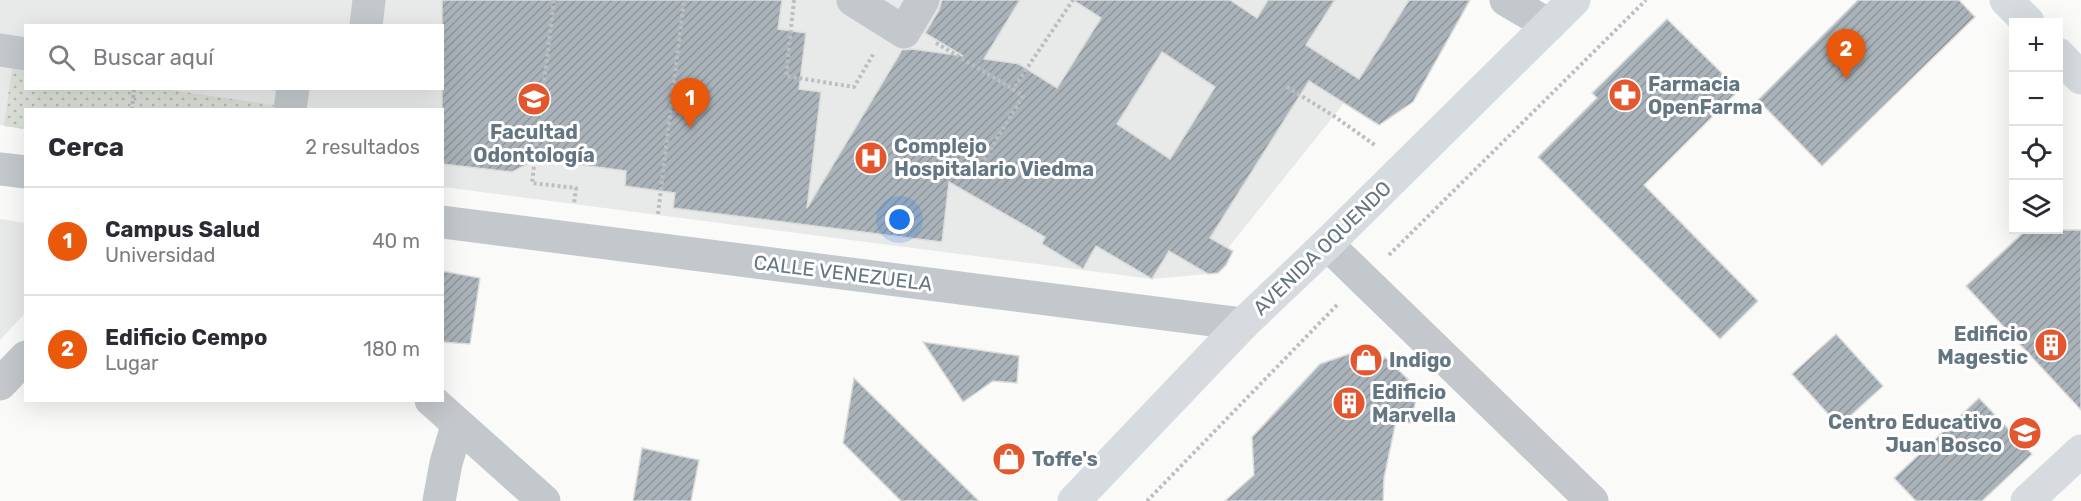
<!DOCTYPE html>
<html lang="es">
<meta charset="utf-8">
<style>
:root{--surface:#fff;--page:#f2f2f3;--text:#2b2b33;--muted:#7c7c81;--line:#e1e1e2;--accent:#ea580c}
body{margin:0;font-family:Rubik,sans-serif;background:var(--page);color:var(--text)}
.controls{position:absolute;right:18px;top:18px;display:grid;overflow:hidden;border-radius:0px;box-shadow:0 6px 24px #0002}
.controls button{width:54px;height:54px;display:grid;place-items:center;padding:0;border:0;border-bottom:2px solid var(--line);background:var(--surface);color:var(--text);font:30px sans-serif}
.you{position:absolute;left:900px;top:220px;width:21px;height:21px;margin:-15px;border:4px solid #fff;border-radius:50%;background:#1a73e8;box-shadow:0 0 0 9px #1a73e833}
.badge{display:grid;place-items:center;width:39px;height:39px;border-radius:50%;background:var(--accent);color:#fff;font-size:20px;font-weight:700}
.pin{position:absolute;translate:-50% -50px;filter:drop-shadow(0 2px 3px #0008)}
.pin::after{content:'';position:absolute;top:32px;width:21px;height:18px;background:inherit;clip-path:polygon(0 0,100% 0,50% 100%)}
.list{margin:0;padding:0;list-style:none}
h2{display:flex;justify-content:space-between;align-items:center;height:78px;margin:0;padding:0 24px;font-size:26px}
h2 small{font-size:20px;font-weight:400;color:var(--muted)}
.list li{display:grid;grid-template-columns:39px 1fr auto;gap:18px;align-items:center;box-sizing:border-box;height:108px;padding:0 24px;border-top:2px solid var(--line)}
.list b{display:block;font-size:22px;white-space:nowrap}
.list p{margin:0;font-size:20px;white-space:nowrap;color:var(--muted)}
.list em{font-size:20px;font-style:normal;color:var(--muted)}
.icon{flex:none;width:33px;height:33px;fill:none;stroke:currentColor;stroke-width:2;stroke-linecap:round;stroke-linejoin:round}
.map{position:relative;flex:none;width:2081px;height:501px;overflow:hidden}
.search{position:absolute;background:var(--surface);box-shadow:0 6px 24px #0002;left:24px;top:24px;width:420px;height:66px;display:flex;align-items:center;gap:15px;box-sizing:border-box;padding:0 21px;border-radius:0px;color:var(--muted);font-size:22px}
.panel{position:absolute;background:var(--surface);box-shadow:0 6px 24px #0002;left:24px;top:108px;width:420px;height:294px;border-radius:0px}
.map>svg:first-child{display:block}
</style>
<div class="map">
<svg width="2081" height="501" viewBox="0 0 2081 501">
<defs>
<pattern id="grass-dots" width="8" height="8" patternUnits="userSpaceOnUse" patternTransform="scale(1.5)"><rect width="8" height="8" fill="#dadfd7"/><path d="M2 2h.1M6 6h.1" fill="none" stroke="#b4b9b4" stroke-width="1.8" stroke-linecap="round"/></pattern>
<pattern id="building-hatch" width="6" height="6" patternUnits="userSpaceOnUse" patternTransform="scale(1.5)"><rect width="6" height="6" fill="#aab3b9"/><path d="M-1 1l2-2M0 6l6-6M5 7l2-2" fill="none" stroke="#8e969c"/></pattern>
</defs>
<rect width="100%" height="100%" fill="#fafaf8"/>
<!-- built -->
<g fill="#e8e9e9" fill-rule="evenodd">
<path d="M0,0H1470L1413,102L1344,103L1228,248L1230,257L1226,265L1218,273L1152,279L443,187L442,110H26L25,129L0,125ZM26,26H442V88H26Z"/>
<path d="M0,219L25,223L26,312L0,340Z"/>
</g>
<!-- grass -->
<path fill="url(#grass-dots)" d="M12,69L25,71L26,88H157L280,106V110H26L25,129L4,126Z"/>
<!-- building -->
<g fill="url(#building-hatch)" stroke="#dcdcda" stroke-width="1.5" fill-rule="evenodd">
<path d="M442,0H782L778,29L806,33L799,89L821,92L807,208L902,50L912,49L963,56L925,33L939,10L942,0H1020L984,59L1019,64L1057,88L1101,18L1073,0H1230L1257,18L1268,0H1335L1306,45L1359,79L1409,0H1470L1413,102L1379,125L1309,81L1210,238L1233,251L1226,265L1218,273L1208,274L1169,251L1152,279L1096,246L1083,269L1042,244L1045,237L949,182L942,242L673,208L675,193L625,186L626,171L538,159L512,172L442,164ZM1162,52L1215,87L1170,159L1117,124Z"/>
<path d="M1858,0H1959L1975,17L1822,166L1758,100Z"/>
<path d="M1667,19L1739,90L1644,185L1758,301L1720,339L1538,157L1597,98L1592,93Z"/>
<path d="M2026,230H2081V410L1966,286Z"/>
<path d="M442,271L480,278L470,344L442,342Z"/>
<path d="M1836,334L1883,386L1839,426L1792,374Z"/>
<path d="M923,342L1019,356L1017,383L993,381L963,402Z"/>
<path d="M1362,352L1381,362L1385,357L1418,389L1411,423L1396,421L1384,478L1383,501H1225L1254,475L1252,437L1320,364L1352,353Z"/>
<path d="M854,378L979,501H901L843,443Z"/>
<path d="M1979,398L2032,454L1982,501H1916L1894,478Z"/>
<path d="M642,448L699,460L691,501H633Z"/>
</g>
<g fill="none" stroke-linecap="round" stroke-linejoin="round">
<!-- path -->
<g stroke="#bbbfc2" stroke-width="4" stroke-dasharray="3 3" stroke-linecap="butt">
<path d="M554,0L532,183L576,188L574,204"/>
<path d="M794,0L786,76L854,87L874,53"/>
<path d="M936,43L1013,89"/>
<path d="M1287,87L1334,116L1376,146"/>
<path d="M132,110L134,88"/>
<path d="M981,165L1023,96L1013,89L1073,0"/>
<path d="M658,214L684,0"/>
<path d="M1389,255L1646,0"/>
<path d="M1147,501L1338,304"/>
</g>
<!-- minor -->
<g stroke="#c3c8cc" stroke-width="33">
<path d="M853,0L904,32L923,0"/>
<path d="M1506,0L1549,25"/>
<path d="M366,26L369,0"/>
<path d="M0,50L26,54"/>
<path d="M290,110L293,88"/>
<path d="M0,169L26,172"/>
<path d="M442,222L1243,324"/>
<path d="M1327,244L1592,501"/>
<path d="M0,384L26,357"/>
<path d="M431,400L544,501"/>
<path d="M439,501L446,463L457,426"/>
</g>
<!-- major -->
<g stroke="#d6dbdf" stroke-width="33">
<path d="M2006,0L2028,22"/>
<path d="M2058,54L2081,78"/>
<path d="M1074,501L1243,324L1327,244L1574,0"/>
<path d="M2027,501L2081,451"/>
</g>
</g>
<!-- icons -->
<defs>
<symbol id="pharmacy-disc" viewBox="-11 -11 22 22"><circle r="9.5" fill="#e4572e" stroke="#fff"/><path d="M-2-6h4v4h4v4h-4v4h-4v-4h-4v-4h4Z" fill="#fff"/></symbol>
<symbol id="university-disc" viewBox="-11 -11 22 22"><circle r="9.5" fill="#e4572e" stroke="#fff"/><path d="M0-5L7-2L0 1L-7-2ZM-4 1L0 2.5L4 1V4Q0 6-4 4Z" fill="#fff"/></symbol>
<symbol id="hospital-disc" viewBox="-11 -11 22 22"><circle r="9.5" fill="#e4572e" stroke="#fff"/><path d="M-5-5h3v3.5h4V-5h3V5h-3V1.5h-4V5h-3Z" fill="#fff"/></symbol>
<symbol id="building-disc" viewBox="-11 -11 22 22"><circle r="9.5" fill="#e4572e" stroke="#fff"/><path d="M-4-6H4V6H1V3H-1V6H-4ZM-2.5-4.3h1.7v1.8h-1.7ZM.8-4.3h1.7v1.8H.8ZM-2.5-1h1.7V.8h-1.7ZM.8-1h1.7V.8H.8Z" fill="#fff"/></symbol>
<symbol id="shop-disc" viewBox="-11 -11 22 22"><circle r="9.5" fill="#e4572e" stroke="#fff"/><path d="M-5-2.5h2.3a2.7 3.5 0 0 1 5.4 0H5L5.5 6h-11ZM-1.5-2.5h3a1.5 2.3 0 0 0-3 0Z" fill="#fff"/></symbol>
<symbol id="school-disc" viewBox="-11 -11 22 22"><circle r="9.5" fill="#e4572e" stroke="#fff"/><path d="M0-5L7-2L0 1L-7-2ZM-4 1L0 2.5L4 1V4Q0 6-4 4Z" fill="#fff"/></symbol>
</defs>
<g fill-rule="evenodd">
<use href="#pharmacy-disc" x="1606" y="76" width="38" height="38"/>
<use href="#university-disc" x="515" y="80" width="38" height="38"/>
<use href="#hospital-disc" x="852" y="139" width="38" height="38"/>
<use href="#building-disc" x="2032" y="326" width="38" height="38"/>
<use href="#shop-disc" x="1347" y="341" width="38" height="38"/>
<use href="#building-disc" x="1330" y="384" width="38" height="38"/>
<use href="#school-disc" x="2006" y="414" width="38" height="38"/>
<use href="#shop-disc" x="990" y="440" width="38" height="38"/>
</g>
<g text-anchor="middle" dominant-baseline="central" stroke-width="6" stroke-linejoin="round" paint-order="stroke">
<!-- poi labels -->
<g font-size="20" font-weight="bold" fill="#657683" stroke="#fff" text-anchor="start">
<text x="1648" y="84">Farmacia<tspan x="1648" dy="23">OpenFarma</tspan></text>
<text x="534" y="132" text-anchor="middle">Facultad<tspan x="534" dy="23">Odontología</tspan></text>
<text x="894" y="146">Complejo<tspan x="894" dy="23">Hospitalario Viedma</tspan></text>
<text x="2028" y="334" text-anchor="end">Edificio<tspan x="2028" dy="23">Magestic</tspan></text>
<text x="1389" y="360">Indigo</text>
<text x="1372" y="392">Edificio<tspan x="1372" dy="23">Marvella</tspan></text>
<text x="2002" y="422" text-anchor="end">Centro Educativo<tspan x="2002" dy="23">Juan Bosco</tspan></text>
<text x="1032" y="459">Toffe's</text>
</g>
<!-- street labels -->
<g font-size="20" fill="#657683" stroke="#fff">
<text transform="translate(1322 248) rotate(-44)">AVENIDA OQUENDO</text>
<text transform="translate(843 273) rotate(7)">CALLE VENEZUELA</text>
</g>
</g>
</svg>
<div class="controls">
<button>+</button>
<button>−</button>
<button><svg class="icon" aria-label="locate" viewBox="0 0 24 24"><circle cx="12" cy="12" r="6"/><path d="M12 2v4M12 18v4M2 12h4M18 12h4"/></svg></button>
<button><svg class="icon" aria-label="layers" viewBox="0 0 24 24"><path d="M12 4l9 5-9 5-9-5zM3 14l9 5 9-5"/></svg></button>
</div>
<div class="you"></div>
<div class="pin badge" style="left:690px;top:128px">1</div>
<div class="pin badge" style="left:1846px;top:79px">2</div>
<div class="search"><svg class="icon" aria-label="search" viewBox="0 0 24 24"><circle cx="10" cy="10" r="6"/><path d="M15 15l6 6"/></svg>Buscar aquí</div>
<section class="panel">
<h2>Cerca<small>2 resultados</small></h2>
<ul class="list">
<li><span class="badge">1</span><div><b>Campus Salud</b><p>Universidad</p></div><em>40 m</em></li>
<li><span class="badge">2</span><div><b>Edificio Cempo</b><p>Lugar</p></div><em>180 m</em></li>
</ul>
</section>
</div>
